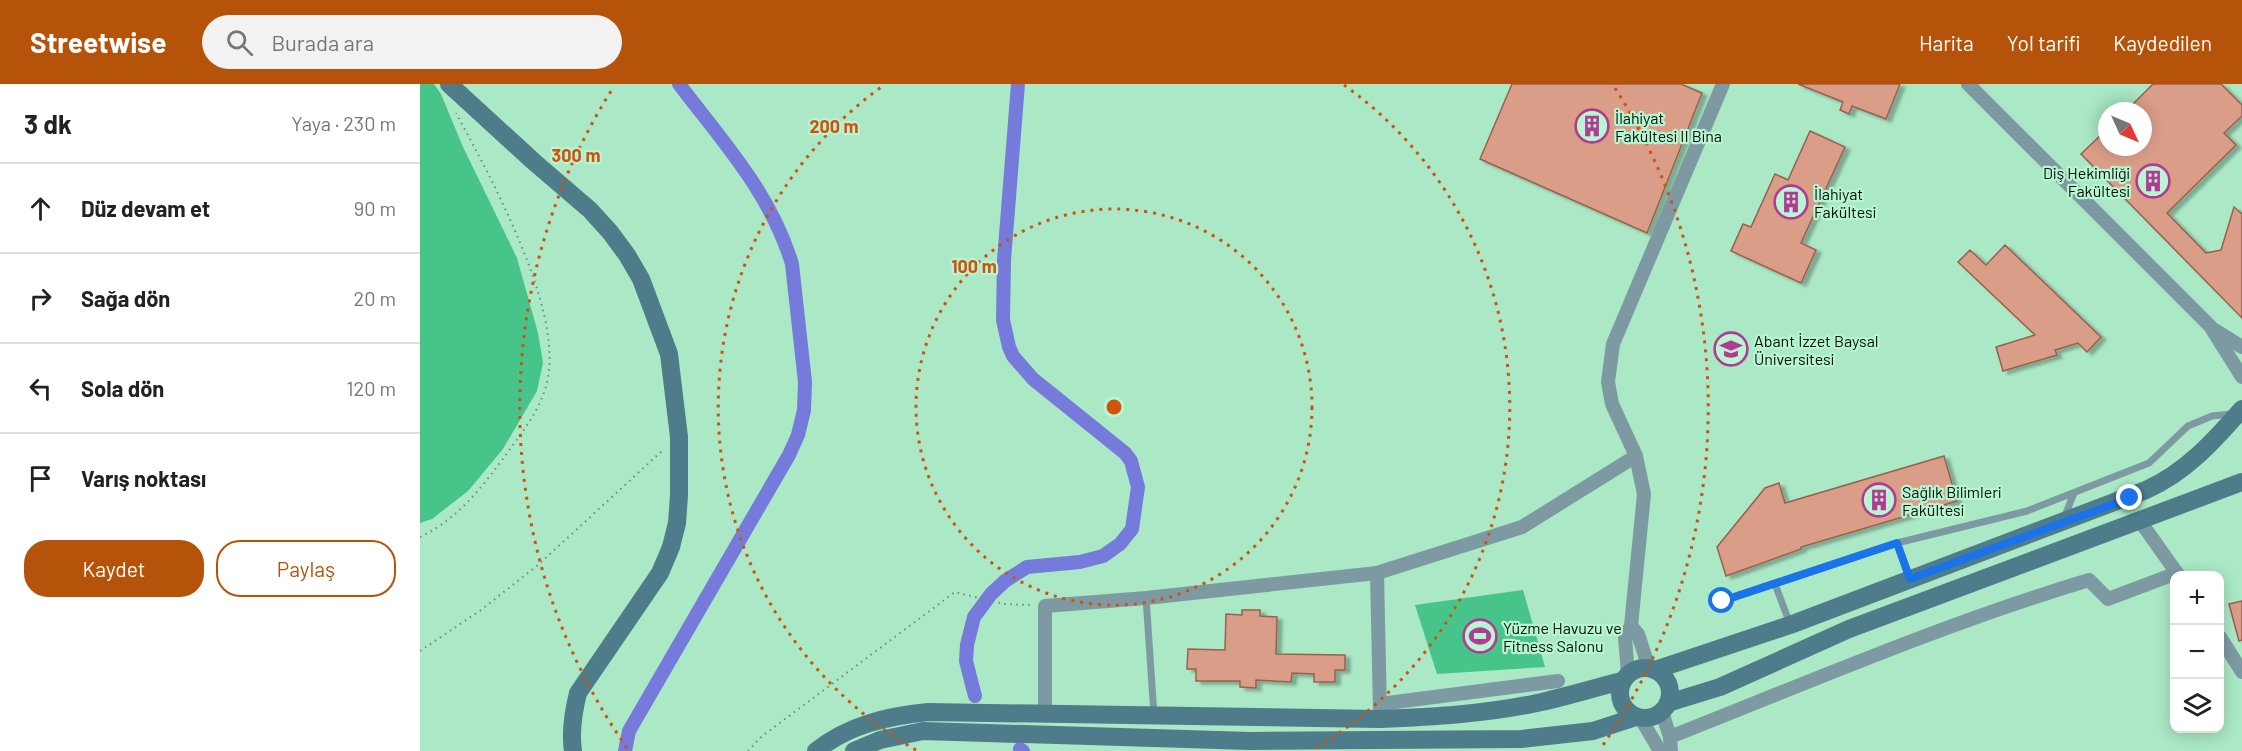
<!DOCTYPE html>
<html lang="tr">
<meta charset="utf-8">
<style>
:root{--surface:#fff;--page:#f2f2f2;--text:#222;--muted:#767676;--line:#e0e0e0;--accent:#b45309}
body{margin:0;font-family:Barlow,sans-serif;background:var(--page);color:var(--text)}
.controls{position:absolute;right:18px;bottom:18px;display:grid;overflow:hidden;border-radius:12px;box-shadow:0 3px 15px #0003}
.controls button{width:54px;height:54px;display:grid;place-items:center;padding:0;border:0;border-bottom:2px solid var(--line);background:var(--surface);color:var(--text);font:30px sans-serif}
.compass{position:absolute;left:1678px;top:18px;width:54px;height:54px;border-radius:50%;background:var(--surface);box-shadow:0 3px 15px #0003;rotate:134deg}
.stop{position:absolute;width:18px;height:18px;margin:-14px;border:4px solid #1a73e8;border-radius:50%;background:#fff}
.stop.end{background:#1a73e8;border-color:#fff;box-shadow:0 2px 6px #0008}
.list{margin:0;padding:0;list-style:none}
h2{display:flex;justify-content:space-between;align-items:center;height:78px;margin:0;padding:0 24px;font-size:26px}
h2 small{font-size:20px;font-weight:400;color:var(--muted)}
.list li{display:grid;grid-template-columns:39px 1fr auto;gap:18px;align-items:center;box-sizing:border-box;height:90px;padding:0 24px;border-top:2px solid var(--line)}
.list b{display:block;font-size:22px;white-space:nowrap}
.list em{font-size:20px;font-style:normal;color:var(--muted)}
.actions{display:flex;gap:12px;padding:18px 24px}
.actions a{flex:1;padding:14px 0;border:2px solid var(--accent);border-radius:24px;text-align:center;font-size:21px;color:var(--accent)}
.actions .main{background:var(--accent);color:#fff}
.icon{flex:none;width:33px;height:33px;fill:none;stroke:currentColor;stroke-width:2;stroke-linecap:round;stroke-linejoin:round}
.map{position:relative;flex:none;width:1822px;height:667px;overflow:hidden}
header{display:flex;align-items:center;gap:36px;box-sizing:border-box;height:84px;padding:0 30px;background:var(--accent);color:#fff}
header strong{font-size:28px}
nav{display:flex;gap:33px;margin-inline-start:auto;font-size:21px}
.search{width:420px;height:54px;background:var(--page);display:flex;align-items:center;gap:15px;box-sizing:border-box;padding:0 21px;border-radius:33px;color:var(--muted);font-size:22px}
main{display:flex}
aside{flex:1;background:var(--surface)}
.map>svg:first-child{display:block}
</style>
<header>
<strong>Streetwise</strong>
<div class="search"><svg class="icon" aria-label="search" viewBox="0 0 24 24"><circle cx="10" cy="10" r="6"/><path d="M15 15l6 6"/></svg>Burada ara</div>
<nav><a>Harita</a><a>Yol tarifi</a><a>Kaydedilen</a></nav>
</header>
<main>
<aside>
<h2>3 dk<small>Yaya · 230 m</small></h2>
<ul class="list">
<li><svg class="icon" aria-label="ahead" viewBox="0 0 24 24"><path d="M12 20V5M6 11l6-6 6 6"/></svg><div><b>Düz devam et</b></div><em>90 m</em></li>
<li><svg class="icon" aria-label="right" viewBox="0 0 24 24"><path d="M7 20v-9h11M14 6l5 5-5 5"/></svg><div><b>Sağa dön</b></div><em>20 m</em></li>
<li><svg class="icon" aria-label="left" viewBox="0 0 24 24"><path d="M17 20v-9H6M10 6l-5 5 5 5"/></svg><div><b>Sola dön</b></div><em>120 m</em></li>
<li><svg class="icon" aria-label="arrive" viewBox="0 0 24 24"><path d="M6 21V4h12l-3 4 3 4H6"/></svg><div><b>Varış noktası</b></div></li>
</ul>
<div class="actions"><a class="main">Kaydet</a><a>Paylaş</a></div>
</aside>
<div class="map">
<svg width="1822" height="667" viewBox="0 0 1822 667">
<defs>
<filter id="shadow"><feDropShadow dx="5" dy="3" stdDeviation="1.5" flood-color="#0004"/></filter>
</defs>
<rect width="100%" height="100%" fill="#abe8c5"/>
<!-- green -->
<g fill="#46c489">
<path d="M0,0H14L21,10L43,63L97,174L118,249L123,279L117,307L83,365L48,407L12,435L0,439Z"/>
<path d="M1103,506L1125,583L1017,590L995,521Z"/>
</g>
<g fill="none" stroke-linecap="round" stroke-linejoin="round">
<!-- canal -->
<g stroke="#767adb" stroke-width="14">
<path d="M555,612L546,577L547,561L554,533L571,510L585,497L607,483L660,478L683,472L700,460L712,445L718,403L711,377L705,369L613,295L593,272L589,263L583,236L584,176L598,0"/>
<path d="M600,665L603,667"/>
<path d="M205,667L209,647L369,371L378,351L384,326L385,298L372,180C350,108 303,58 259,0"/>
</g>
</g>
<!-- building -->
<g fill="#d99d88" stroke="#98614e" stroke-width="1.5" filter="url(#shadow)">
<path d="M1092,0H1261L1282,9L1227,149L1060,75Z"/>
<path d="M1378,0H1480L1466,35L1432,22L1429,30L1420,26L1423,18Z"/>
<path d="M1733,0H1801L1822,21V32L1804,49L1816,61L1747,129L1786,169L1801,166L1814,123L1822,130V234L1661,70L1687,45V63H1723V27H1706Z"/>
<path d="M1390,47L1425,63L1381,159L1396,166L1381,199L1311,167L1323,140L1331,143L1355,90L1368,96Z"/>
<path d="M1585,161L1681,253L1667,268L1658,259L1635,266L1637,271L1583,287L1576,263L1615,251L1538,178L1550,166L1566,181Z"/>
<path d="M1524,372L1537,417L1381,463V465L1306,492L1297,463L1345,404L1359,399L1365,419Z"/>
<path d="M1822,517V556L1819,557L1809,520Z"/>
<path d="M822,526H840V532L857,533L856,570L925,571V586H915V598H894V590L872,589L871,598L836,596V604L820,603V597H776V585H767L768,565L805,566L806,530L822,531Z"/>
</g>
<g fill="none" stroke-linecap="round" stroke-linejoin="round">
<!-- path -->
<g stroke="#669178" stroke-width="2" stroke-dasharray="1.5 4.5" stroke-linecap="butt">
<path d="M0,453C36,436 59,407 82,376C100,351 123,324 128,293C141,221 70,92 36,29"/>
<path d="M0,567L61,526L118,481L243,366"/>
<path d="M328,667L341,653L535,508L584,520L611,521"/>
</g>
<!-- lane -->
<g stroke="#7d9aa3" stroke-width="7">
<path d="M1644,434L1654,409"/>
<path d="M1477,459L1489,494"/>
<path d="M1355,500L1370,540"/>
<path d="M726,514L734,631"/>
<path d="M1302,517L1477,459L1607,427L1729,379L1768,342L1792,332L1812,330"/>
</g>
<!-- street -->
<g stroke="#7d9aa3" stroke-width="14">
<path d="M1548,0L1790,242L1822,293"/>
<path d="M1793,245L1822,263"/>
<path d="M1720,437L1759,492"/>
<path d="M957,489L960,628"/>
<path d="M1211,542L1218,550L1229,584"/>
<path d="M1800,553L1822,588"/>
<path d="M1208,590L1205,553L1211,542L1224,410L1216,372L1192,320L1188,298L1193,260L1303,0"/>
<path d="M960,620L1138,597"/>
<path d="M1242,628L1250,653L1251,667"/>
<path d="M625,629V522L726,514L957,489L1102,443L1216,372"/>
<path d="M1221,635L1240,667"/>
<path d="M1250,653C1389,598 1526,539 1669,496L1688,515L1757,489"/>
</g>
<!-- secondary -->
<g stroke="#4f7c8a" stroke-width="18">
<path d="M29,0L113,77L170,126L190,148L207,171L221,195L249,270L259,353V411L257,439L251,463L240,489L158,609C153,629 150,647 153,667"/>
<circle cx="1225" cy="609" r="25"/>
<path d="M1235,586L1370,541L1726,406C1766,388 1794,357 1822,325"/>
<path d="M1248,619L1300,603L1429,545L1822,398"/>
<path d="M396,667C428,641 468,632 508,628L960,635C1012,633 1065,630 1117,619C1145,613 1174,604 1202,597"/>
<path d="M434,667L460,656L503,647L830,657L1101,655L1173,647L1216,633"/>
</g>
</g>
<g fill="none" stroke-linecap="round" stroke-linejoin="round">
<!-- route -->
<path stroke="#1a73e8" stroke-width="8" d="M1302,517L1477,459L1490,495L1710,414"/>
</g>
<!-- distance rings -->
<g fill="none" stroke="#d1520c" stroke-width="3" stroke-dasharray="3 6">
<circle cx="694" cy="323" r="198"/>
<path d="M496 666A396 396 0 0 1 464 1M924 1A396 396 0 0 1 892 666"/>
<path d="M207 664A594 594 0 0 1 193 4M1195 4A594 594 0 0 1 1181 664"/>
</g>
<!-- icons -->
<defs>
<symbol id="building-ring" viewBox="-11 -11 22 22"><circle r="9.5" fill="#b8f5d2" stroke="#b03b92" stroke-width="1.5"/><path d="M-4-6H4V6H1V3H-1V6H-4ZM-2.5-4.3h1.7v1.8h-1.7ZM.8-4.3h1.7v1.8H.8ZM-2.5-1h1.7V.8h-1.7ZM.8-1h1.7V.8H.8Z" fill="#b03b92"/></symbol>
<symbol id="university-ring" viewBox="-11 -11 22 22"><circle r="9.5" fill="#b8f5d2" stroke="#b03b92" stroke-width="1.5"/><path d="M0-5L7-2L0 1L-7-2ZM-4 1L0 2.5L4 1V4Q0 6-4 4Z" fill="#b03b92"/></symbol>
<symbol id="stadium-ring" viewBox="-11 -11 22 22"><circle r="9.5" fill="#b8f5d2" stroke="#b03b92" stroke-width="1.5"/><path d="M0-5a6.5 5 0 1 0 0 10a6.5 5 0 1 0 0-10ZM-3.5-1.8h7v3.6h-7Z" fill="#b03b92"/></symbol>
</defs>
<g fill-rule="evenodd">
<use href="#building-ring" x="1153" y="23" width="38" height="38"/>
<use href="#building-ring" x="1714" y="78" width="38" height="38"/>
<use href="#building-ring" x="1352" y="99" width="38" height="38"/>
<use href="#university-ring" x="1292" y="246" width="38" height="38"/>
<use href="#building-ring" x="1440" y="397" width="38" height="38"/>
<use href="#stadium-ring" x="1041" y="533" width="38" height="38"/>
</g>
<g text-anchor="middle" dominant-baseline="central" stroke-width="4.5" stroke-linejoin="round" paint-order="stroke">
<!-- poi labels -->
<g font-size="16" fill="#001207" stroke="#b8f5d2" text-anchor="start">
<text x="1195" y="33">İlahiyat<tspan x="1195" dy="18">Fakültesi II Bina</tspan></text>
<text x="1710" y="88" text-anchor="end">Diş Hekimliği<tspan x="1710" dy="18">Fakültesi</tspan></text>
<text x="1394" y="109">İlahiyat<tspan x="1394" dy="18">Fakültesi</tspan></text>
<text x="1334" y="256">Abant İzzet Baysal<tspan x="1334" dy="18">Üniversitesi</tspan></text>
<text x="1482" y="407">Sağlık Bilimleri<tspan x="1482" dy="18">Fakültesi</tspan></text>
<text x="1083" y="543">Yüzme Havuzu ve<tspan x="1083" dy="18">Fitness Salonu</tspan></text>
</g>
</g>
<circle cx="694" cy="323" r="9" fill="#d1520c" stroke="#b8f5d2" stroke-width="3"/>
<g font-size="18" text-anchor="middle" font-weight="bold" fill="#d1520c" stroke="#b8f5d2" stroke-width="4.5" stroke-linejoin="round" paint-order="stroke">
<text x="414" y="49">200 m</text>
<text x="156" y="78">300 m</text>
<text x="554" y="189">100 m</text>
</g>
</svg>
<div class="controls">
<button>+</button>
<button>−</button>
<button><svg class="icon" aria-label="layers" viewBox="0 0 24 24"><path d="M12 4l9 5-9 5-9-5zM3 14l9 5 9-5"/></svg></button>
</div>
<svg class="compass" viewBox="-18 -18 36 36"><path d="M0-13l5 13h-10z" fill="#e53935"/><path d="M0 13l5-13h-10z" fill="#767676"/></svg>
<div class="stop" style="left:1302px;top:517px"></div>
<div class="stop end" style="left:1710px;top:414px"></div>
</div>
</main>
